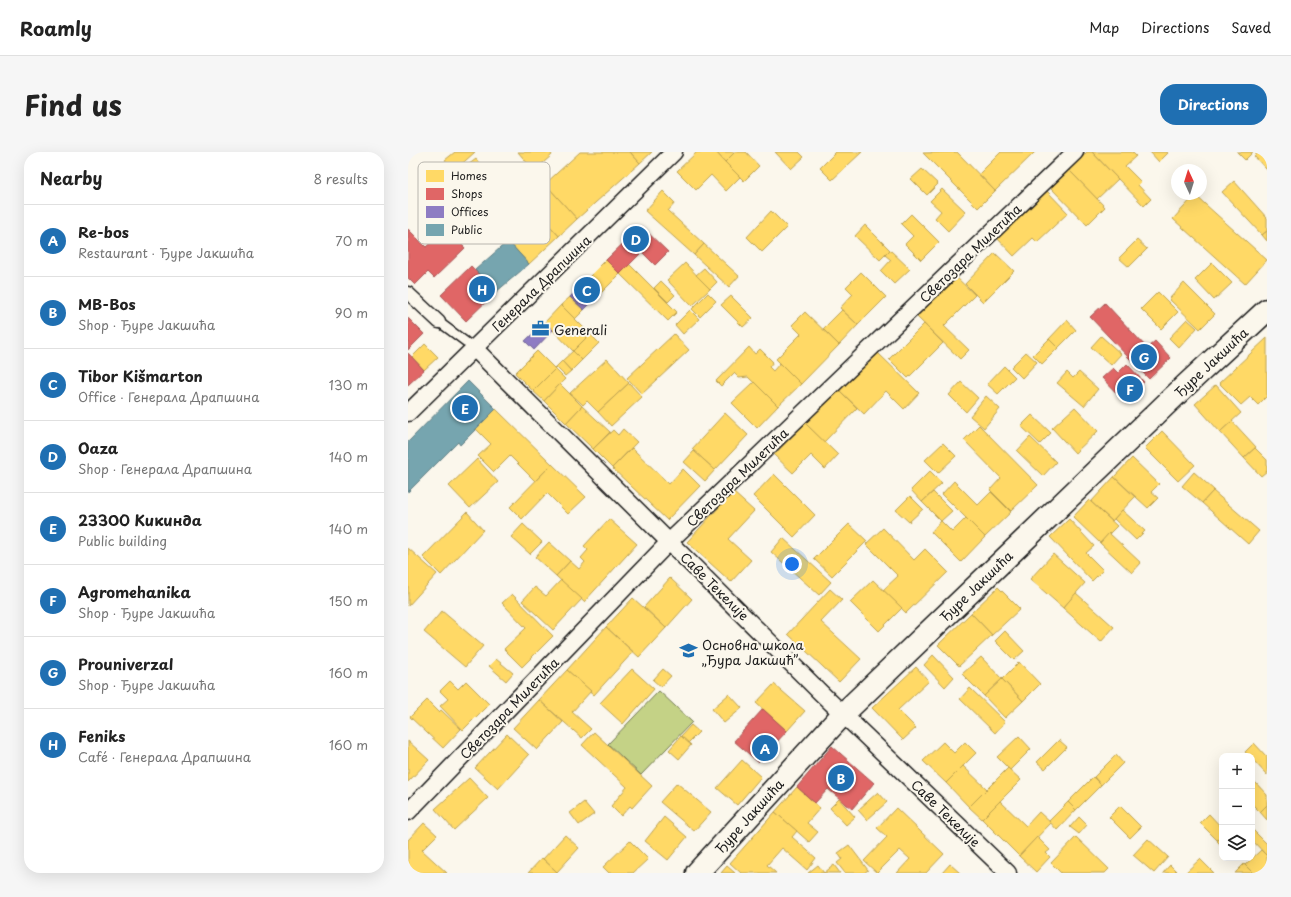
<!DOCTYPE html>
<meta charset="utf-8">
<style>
:root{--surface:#fff;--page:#f6f6f6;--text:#222;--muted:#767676;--line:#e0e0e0;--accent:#1f6fb2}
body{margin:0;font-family:"Playpen Sans",sans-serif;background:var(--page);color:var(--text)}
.controls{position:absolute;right:12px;bottom:12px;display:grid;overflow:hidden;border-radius:8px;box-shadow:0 4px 16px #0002}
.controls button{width:36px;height:36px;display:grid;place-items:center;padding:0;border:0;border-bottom:1px solid var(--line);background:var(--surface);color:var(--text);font:20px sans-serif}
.compass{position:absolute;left:763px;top:12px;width:36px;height:36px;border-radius:50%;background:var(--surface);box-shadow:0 4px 16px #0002;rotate:356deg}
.you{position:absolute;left:384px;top:412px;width:14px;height:14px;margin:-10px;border:3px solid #fff;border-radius:50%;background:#1a73e8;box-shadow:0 0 0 6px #1a73e833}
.badge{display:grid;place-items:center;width:26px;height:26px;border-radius:50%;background:var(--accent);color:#fff;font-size:13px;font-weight:700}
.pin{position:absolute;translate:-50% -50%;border:2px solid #fff;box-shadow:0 1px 4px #0006}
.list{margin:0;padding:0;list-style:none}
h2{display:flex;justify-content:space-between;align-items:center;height:52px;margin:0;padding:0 16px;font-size:17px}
h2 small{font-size:13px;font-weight:400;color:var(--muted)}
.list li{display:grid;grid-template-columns:26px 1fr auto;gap:12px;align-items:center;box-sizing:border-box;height:72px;padding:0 16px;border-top:1px solid var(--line)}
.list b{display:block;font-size:15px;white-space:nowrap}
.list p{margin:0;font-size:13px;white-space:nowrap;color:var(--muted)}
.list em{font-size:13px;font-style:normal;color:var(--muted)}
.icon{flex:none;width:22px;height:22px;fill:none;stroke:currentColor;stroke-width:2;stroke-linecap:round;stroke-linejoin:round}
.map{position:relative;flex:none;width:859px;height:721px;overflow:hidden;border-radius:16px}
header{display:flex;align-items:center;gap:24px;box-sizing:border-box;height:56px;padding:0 20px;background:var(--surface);border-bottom:1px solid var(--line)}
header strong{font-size:19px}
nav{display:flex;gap:22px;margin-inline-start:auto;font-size:14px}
.intro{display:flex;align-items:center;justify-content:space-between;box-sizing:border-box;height:96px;padding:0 24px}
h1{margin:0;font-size:28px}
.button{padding:10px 18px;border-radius:16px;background:var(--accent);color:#fff;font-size:14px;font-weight:700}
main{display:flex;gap:24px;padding:0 24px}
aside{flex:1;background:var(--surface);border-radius:16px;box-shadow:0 4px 16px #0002}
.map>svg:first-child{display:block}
</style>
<header>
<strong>Roamly</strong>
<nav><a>Map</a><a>Directions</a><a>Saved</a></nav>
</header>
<div class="intro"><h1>Find us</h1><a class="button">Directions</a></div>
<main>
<aside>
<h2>Nearby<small>8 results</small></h2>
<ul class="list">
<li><span class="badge">A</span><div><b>Re-bos</b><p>Restaurant · Ђуре Јакшића</p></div><em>70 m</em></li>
<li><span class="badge">B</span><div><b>MB-Bos</b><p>Shop · Ђуре Јакшића</p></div><em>90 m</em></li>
<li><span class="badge">C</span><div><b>Tibor Kišmarton</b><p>Office · Генерала Драпшина</p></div><em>130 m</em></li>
<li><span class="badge">D</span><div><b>Oaza</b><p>Shop · Генерала Драпшина</p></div><em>140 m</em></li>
<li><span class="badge">E</span><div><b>23300 Кикинда</b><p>Public building</p></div><em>140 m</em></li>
<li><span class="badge">F</span><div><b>Agromehanika</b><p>Shop · Ђуре Јакшића</p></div><em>150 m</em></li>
<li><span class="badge">G</span><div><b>Prouniverzal</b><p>Shop · Ђуре Јакшића</p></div><em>160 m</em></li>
<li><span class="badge">H</span><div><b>Feniks</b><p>Café · Генерала Драпшина</p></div><em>160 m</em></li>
</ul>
</aside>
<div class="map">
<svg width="859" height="721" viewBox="0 0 859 721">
<rect width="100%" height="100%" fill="#fbf7ec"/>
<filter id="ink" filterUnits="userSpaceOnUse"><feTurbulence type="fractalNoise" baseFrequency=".025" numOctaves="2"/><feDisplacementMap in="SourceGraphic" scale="8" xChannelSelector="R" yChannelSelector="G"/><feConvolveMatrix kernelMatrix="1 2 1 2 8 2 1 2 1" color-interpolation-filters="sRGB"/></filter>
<g filter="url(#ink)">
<!-- pitch -->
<path fill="#c4d286" stroke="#707751" d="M251,539L284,570L233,623L200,592Z"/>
<!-- homes -->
<g fill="#ffd966" stroke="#bba050">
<path d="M47,0H67L46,19L37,8Z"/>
<path d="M110,0H142L144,3L126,19Z"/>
<path d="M172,0H222L232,11L169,67L137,32Z"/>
<path d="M222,0H244L232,11Z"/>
<path d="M289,0H308L332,25L318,39L303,23L288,38L269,19Z"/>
<path d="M308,0H327L317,10Z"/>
<path d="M327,0H338L351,14L336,29L317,10Z"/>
<path d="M367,0H391L396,5L383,17Z"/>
<path d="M428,0H454L424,28L412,16Z"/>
<path d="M549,0L587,39L570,56L515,1Z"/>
<path d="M593,0H627L587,39L571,22Z"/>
<path d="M679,0H684L710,27L689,47L661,18Z"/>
<path d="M684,0H724L728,4L717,14L733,30L730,33L743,47L736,54Z"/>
<path d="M742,0H759L760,1L751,10Z"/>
<path d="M829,0H845L837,8Z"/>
<path d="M851,0H859V18L846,4Z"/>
<path d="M68,7L77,19L69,25L60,13Z"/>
<path d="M514,17L530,32L519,43L503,27Z"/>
<path d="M661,18L697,55L679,73L642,35Z"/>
<path d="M826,29L859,66V79L854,83L814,40Z"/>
<path d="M140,35L169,67L151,84L122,52Z"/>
<path d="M534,37L558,60L540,79L527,66L533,59L522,49Z"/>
<path d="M638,38L660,61L629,90L625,86L606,104L588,85Z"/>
<path d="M255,39L267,51L260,59L296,92L286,103L237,59Z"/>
<path d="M787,43L859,108L837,132L765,67Z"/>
<path d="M363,59L379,75L354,100L339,85Z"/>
<path d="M130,61L151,84L121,112L100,89Z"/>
<path d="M503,62L531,90L513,108L497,92L505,84L493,72Z"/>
<path d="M457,73L482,98L472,108L447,84Z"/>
<path d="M859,79V89L854,83Z"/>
<path d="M729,88L739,97L721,115L711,106Z"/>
<path d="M296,92L331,124L321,135L286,103Z"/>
<path d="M482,98L502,117L486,132L473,119L483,108L477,103Z"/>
<path d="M587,101L606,119L575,150L557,132Z"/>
<path d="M198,108L212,122L189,145L175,131Z"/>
<path d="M277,111L302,137L284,154L259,128Z"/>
<path d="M804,111L824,131L806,148L787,128Z"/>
<path d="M221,112L269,160L260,169L212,122Z"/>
<path d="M296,116L309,130L302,137L288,123Z"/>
<path d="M453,120L478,145L450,173L432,156L445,142L438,135Z"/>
<path d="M547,124L567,143L536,174L561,198L552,207L508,164Z"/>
<path d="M253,129L267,143L260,150L246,136Z"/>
<path d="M776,131L807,162L792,177L761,147Z"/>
<path d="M750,140L770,160L753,177L733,157Z"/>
<path d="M300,141L308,149L292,165L284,157Z"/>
<path d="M323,144L345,166L335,175L313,153Z"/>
<path d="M162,145L176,158L167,167L153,153Z"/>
<path d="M153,153L182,182L165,199L137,170Z"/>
<path d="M282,158L291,167L275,182L267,173Z"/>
<path d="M434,158L450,173L431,193L415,177Z"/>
<path d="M397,160L431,193L393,232L368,207L393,182L384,173Z"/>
<path d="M779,167L789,176L771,196L761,186Z"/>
<path d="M659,168L668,178L650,196L641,187Z"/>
<path d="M516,172L535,191L500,226L481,207Z"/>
<path d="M182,182L191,191L174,208L165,199Z"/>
<path d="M266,182L281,198L234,242L219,226Z"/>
<path d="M693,184L713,202L703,213L683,195Z"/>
<path d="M859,186V244L850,253L842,245L833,253L811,231Z"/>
<path d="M641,187L650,196L634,212L625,203Z"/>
<path d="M17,192L30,205L16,218L4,205Z"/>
<path d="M341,195L347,202L352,197L365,210L361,215L365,219L372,211L393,232L370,254L340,225L331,226L326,221L313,234L308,229Z"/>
<path d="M129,199L147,217L125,239L107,221Z"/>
<path d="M165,199L174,208L163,219L154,209Z"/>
<path d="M468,199L511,241L496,257L478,239L456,262L430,237Z"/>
<path d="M618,200L629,210L614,226L603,215Z"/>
<path d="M199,207L221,231L190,260L179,249L175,253L162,241Z"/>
<path d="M154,209L163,219L157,224L148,215Z"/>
<path d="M596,214L607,225L590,242L579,232Z"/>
<path d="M147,217L157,227L136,249L125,239Z"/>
<path d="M659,220L665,226L671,220L690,237L676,254L649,231Z"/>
<path d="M346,230L370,254L349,276L324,251Z"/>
<path d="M553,230L570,246L558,260L541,243Z"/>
<path d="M221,231L234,245L203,274L190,260Z"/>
<path d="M152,232L174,254L158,271L136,249Z"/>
<path d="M808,233L833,261L812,280L787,252Z"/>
<path d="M430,237L449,256L416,290L397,271Z"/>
<path d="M578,244L592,257L576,276L562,264Z"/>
<path d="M174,254L202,280L185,297L158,271Z"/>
<path d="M667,255L690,279L667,301L644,276Z"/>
<path d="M88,257L144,312L127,329L102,304L86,320L70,304L83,292L68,277Z"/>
<path d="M317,261L340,283L307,318L284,297Z"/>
<path d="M624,263L643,281L632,292L613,274Z"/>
<path d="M824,269L848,295L836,306L812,280Z"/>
<path d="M397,271L430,303L417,317L403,303L385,321L366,303Z"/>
<path d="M571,273L630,333L603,359L582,338L593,326L556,288Z"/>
<path d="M215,277L229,290L204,316L185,297L205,278L210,283Z"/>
<path d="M754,279L787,313L770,329L737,296Z"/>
<path d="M622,285L648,310L635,324L609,299Z"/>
<path d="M535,291L548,304L530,321L517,308Z"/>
<path d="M224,296L261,332L275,317L292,334L259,368L204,316Z"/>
<path d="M847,296L859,308V319L853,324L836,306Z"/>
<path d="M286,299L307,318L297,329L276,310Z"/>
<path d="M724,306L751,332L743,340L750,346L740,356L706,325Z"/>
<path d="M69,307L90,330L62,356L41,334Z"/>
<path d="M144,312L178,345L160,362L139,341L114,367L102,355Z"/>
<path d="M522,319L534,331L514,350L503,338Z"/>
<path d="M786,320L806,338L794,351L774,334Z"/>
<path d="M366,322L407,363L386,385L345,344Z"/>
<path d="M706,325L727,345L704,369L683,350Z"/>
<path d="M546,329L570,353L583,340L603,360L577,385L534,342Z"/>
<path d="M805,339L851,379L840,392L794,351Z"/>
<path d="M325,340L346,359L320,387L343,408L323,430L279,390Z"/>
<path d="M525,340L544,359L533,369L514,350Z"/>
<path d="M502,344L515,357L501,370L488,358Z"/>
<path d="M681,348L709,374L692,391L665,365Z"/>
<path d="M714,358L737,379L728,388L706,367Z"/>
<path d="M59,360L75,378L33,423L15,405Z"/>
<path d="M558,366L577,385L553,410L523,380L533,369L544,380Z"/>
<path d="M201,367L229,392L176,450L148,424L162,409L171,417L177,410L173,406L180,398L176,394Z"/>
<path d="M661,367L686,394L678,401L695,418L684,429L642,385Z"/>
<path d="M115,372L134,390L122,402L103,385Z"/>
<path d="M441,372L459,389L424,424L406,407Z"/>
<path d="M475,376L506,408L517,397L540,420L498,461L475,438L490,424L458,392Z"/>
<path d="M701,381L733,411L724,421L692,391Z"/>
<path d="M375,386L423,430L411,443L363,400Z"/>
<path d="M141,390L162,409L148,424L127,405Z"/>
<path d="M0,396L29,422L0,454Z"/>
<path d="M645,402L677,431L655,456L622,427Z"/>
<path d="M262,426L284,447L258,476L236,455Z"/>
<path d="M153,428L174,447L145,478L114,449L127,435L138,444Z"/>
<path d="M465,428L494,456L471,479L442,450Z"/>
<path d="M590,435L612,457L584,483L563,461Z"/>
<path d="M422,437L434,448L413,470L453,507L431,530L380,482Z"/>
<path d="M668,441L706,475L693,490L655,456Z"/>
<path d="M104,442L145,484L114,515L96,497L118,476L94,451Z"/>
<path d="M225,446L258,476L231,505L198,475Z"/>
<path d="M34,459L75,494L57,515L16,480Z"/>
<path d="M563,461L584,483L551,514L530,493Z"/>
<path d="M198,475L225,500L186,543L159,518Z"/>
<path d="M597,479L616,499L606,508L587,489Z"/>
<path d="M525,503L546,525L537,535L516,513Z"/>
<path d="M573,505L594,527L576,544L554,522Z"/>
<path d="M88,507L105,521L98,529L81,514Z"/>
<path d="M611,510L632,532L615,549L594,527Z"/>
<path d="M508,515L521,529L490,558L508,576L495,588L464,556Z"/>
<path d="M224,517L246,537L215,572L192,551Z"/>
<path d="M255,517L263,524L253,535L245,528Z"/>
<path d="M159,518L183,539L164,560L183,577L174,586L131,548Z"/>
<path d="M594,527L615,549L597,566L576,544Z"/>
<path d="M42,529L50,537L58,529L81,552L55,578L32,554L40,547L32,539Z"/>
<path d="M366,532L397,559L379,579L348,551Z"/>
<path d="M562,536L597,570L587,581L552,547Z"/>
<path d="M321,542L334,556L316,571L304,557Z"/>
<path d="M19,548L31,560L33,558L53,577L35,596L2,565Z"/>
<path d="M131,548L155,570L129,598L105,576Z"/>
<path d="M283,573L291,580L280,591L273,584Z"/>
<path d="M186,580L244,634L224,656L222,654L213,664L203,654L219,635L174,593Z"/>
<path d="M99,582L121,603L90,637L67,616Z"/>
<path d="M273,584L283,593L271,607L261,598Z"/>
<path d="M611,584L623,597L602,618L589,605Z"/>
<path d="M651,588L659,595L637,617L629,610Z"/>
<path d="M0,589L21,608L0,630Z"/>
<path d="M535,590L546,601L557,590L568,601L538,631L515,609Z"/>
<path d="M846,591L859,605V623L844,607V604H841L837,600Z"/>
<path d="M708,603L715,611L693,633L686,625Z"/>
<path d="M334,608L353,625L329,653L309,636Z"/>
<path d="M555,614L579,637L561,655L538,631Z"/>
<path d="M600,616L613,628L574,667L561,655Z"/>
<path d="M685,625L693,633L668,658L660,650Z"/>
<path d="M61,626L80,646L46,678L27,657Z"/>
<path d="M847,630L859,643V653L852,660L844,652V632Z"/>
<path d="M269,631L303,660L286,679L252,650Z"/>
<path d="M389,635L412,656L399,671L410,680L401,690L367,660Z"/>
<path d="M470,640L479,650L459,668L450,658Z"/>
<path d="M431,647L447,665L438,673L422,656Z"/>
<path d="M592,649L618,674L631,660L643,671L611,704L574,667Z"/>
<path d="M176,650L186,662L171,673L162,661Z"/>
<path d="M660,650L668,658L649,678L641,669Z"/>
<path d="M859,653V668L852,660Z"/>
<path d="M712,654L733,675L722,686L701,665Z"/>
<path d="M488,656L536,702L518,721H489L502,707L492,698L469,721L456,709L479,685L469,676Z"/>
<path d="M367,660L389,679L384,685L408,706L399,718L374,696L359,713L368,721H333L322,711Z"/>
<path d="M801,662L814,676V684L809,688L792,671Z"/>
<path d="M256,665L279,685L260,708L237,689Z"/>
<path d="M671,665L679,673L671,682L662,675Z"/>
<path d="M16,671L29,683L14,698L39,721H5L0,717V688Z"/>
<path d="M844,677L859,692V704L844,688Z"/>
<path d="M157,683L171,696L149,720L135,707Z"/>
<path d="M814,684V694L809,689Z"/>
<path d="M629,685L642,698L638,701L642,705L628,720L611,704Z"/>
<path d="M668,685L701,717L697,721H653L643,711Z"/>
<path d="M740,687L760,705L746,721L725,703Z"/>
<path d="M222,689L240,707L225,721H201L195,715Z"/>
<path d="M441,693L460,718L456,721H437L429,711L434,707L430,701Z"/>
<path d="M853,698L859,704V721H845L837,713Z"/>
<path d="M134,706L149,720L148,721H120Z"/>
<path d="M792,707L806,721H777Z"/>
<path d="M542,712L552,721H534Z"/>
<path d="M836,712L845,721H827Z"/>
<path d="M410,713L416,721H400Z"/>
<path d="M426,713L432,721H416Z"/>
<path d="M762,713L770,721H755Z"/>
<path d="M319,714L327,721H313Z"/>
</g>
<!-- shops -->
<g fill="#e06666" stroke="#a55050">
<path d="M233,74L260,100L247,113L234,100L212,122L198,108Z"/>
<path d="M38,76L57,96L26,126L20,120L7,133L0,126V77L18,95Z"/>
<path d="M63,114L88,140L58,169L33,143Z"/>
<path d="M697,151L739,196L747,189L763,206L741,227L682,165Z"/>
<path d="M0,166L16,182L0,198Z"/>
<path d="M0,201L16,218L0,233Z"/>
<path d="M719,212L736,230L716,249L694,226L705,216L710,221Z"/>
<path d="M355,557L379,579L350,610L326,589Z"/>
<path d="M424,594L466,631L444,657L420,637L407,651L389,635Z"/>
</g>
<!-- offices -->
<g fill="#8e7cc3" stroke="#6c5f91">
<path d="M175,131L189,145L176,158L162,145Z"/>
<path d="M137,170L145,178L126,198L117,189Z"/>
</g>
<!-- public -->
<g fill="#76a5af" stroke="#5b7c83">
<path d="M100,89L121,112L88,140L67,118Z"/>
<path d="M60,229L88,257L52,293L50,290L0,340V290Z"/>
</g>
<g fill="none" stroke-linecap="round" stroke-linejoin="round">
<defs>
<path id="service" d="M31,170L66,196"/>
<path id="pedestrian" d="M0,141L31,170"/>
<g id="minor">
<path d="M66,196L413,541L600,721"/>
<path d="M0,261L266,0"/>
<path d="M0,660L262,389L667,0"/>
</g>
<path id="secondary" d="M289,721L435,562L777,234L859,158"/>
</defs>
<!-- service casing -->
<use href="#service" stroke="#1c1c1c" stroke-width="11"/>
<!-- pedestrian casing -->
<use href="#pedestrian" stroke="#1c1c1c" stroke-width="15"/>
<!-- minor casing -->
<use href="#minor" stroke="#1c1c1c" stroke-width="19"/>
<!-- secondary casing -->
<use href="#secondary" stroke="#1c1c1c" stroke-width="25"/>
<!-- service -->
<use href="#service" stroke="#fbf7ec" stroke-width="8"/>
<!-- pedestrian -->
<use href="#pedestrian" stroke="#fbf7ec" stroke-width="12"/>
<!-- minor -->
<use href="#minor" stroke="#fbf7ec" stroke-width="16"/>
<!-- secondary -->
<use href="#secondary" stroke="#fbf7ec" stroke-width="22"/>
</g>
</g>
<!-- icons -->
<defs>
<symbol id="office-bare" viewBox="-9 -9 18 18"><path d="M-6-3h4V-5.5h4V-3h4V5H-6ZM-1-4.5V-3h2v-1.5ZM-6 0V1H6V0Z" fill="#1f6fb2" stroke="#fbf7ec" stroke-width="2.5" paint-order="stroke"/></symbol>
<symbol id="school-bare" viewBox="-9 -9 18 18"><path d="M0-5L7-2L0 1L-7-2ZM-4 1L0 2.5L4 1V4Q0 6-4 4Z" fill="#1f6fb2" stroke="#fbf7ec" stroke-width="2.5" paint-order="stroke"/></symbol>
</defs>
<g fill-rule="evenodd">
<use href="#office-bare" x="120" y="164" width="25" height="25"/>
<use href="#school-bare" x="268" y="486" width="25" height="25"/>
</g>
<g text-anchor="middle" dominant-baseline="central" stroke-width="4" stroke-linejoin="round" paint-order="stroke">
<!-- street labels -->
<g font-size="13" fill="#1c1c1c" stroke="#fbf7ec">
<text transform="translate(562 101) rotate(-44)">Светозара Милетића</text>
<text transform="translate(133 131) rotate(-44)">Генерала Драпшина</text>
<text transform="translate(803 210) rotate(-43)">Ђуре Јакшића</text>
<text transform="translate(329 325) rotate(-44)">Светозара Милетића</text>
<text transform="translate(307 434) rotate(45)">Саве Текелије</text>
<text transform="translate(568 434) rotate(-44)">Ђуре Јакшића</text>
<text transform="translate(101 556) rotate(-46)">Светозара Милетића</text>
<text transform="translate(538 661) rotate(44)">Саве Текелије</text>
<text transform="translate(341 664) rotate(-48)">Ђуре Јакшића</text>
</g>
<!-- poi labels -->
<g font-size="13" fill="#1c1c1c" stroke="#fbf7ec" text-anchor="start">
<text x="146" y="177">Generali</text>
<text x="294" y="492">Основна школа<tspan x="294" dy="15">„Ђура Јакшић”</tspan></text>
</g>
</g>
<!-- legend -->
<rect x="10" y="10" width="132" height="82" rx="6" fill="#fbf7ec" stroke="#b8b5ae" stroke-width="1"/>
<rect x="18" y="18" width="18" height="12" fill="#ffd966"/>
<rect x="18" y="36" width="18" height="12" fill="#e06666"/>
<rect x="18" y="54" width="18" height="12" fill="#8e7cc3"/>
<rect x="18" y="72" width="18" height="12" fill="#76a5af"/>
<g font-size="11" fill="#1c1c1c">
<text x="43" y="28">Homes</text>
<text x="43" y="46">Shops</text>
<text x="43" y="64">Offices</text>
<text x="43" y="82">Public</text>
</g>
</svg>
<div class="controls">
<button>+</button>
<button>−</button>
<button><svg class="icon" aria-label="layers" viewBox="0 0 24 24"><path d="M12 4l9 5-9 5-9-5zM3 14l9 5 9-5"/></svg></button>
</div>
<svg class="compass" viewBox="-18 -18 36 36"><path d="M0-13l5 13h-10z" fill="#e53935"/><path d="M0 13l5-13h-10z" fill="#767676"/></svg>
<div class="you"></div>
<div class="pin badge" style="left:357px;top:596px">A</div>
<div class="pin badge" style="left:433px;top:626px">B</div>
<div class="pin badge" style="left:179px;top:138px">C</div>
<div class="pin badge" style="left:228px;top:87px">D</div>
<div class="pin badge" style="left:57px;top:256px">E</div>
<div class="pin badge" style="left:722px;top:237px">F</div>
<div class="pin badge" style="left:736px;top:205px">G</div>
<div class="pin badge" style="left:74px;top:137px">H</div>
</div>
</main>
